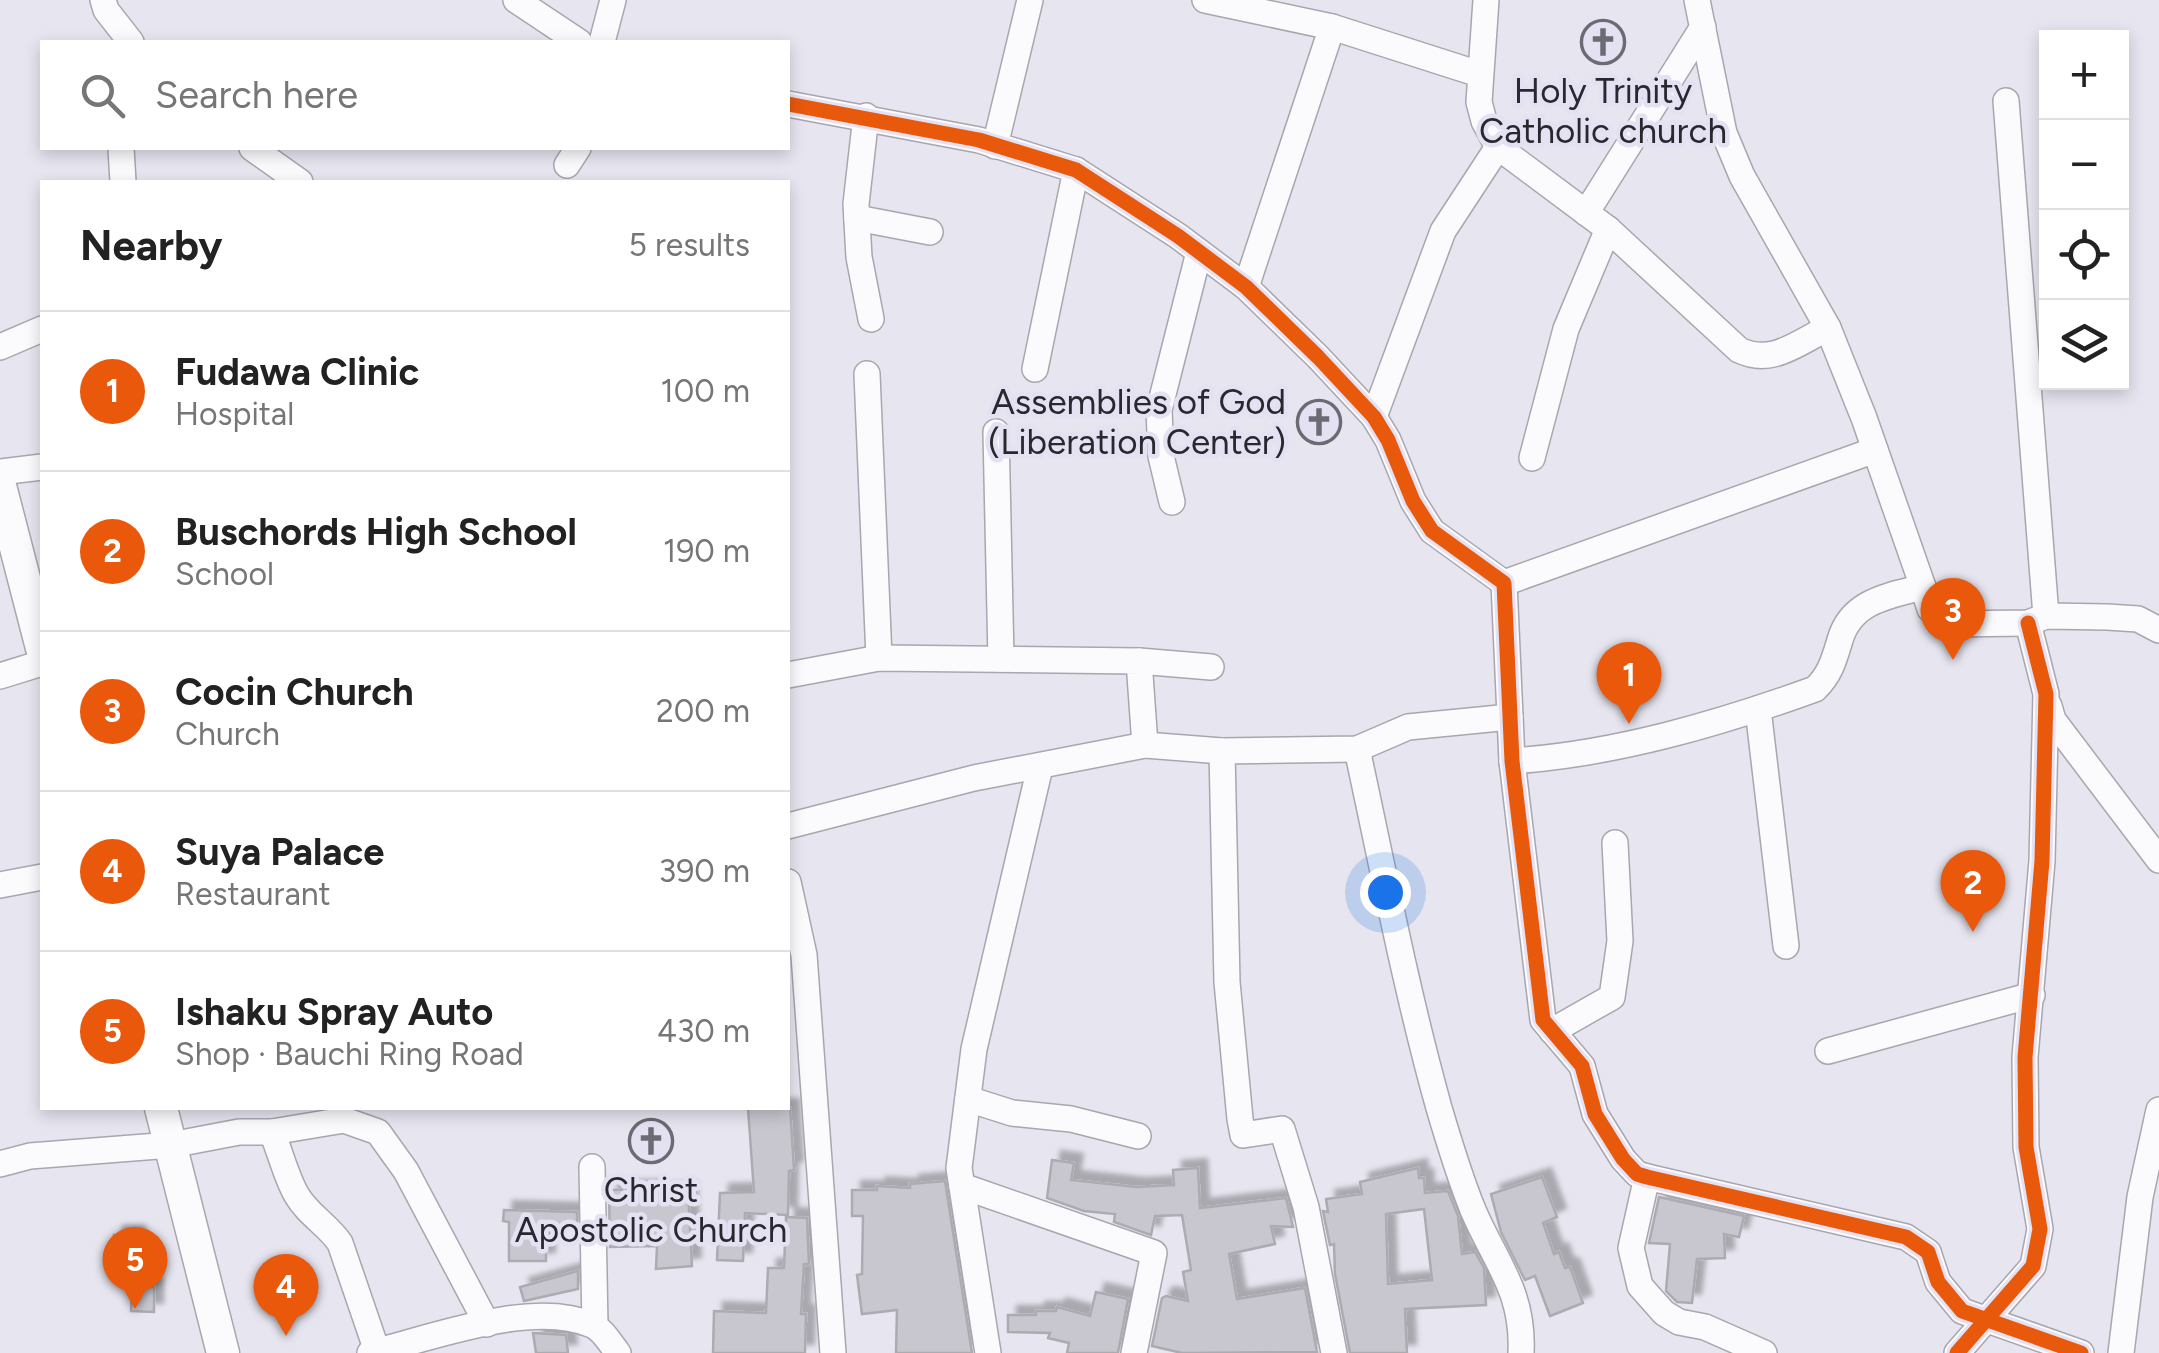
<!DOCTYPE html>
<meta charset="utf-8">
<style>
:root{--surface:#fff;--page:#f6f6f6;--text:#222;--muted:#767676;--line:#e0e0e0;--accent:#ea580c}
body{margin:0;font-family:Figtree,sans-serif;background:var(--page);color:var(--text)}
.controls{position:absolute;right:30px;top:30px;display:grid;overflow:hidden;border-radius:0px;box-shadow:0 5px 15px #0003}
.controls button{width:90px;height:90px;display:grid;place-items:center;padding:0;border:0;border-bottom:2px solid var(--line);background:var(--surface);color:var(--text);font:50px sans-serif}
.you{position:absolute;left:1385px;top:892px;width:35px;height:35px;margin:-25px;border:8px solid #fff;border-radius:50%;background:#1a73e8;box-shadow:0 0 0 15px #1a73e833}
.badge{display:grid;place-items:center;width:65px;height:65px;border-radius:50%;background:var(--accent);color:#fff;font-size:32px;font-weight:700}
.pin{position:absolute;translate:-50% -82px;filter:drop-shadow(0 2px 5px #0008)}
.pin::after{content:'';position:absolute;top:52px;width:35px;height:30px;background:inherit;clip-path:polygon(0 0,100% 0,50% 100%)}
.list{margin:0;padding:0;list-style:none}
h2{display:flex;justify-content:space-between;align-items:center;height:130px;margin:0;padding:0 40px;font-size:42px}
h2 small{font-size:32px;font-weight:400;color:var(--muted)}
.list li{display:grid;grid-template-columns:65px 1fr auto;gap:30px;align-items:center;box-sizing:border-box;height:160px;padding:0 40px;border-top:2px solid var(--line)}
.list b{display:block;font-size:38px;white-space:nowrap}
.list p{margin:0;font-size:32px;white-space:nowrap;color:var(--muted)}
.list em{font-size:32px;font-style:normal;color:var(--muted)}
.icon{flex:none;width:55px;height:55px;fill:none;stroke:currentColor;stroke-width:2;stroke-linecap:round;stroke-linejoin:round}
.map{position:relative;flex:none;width:2159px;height:1353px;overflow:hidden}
.search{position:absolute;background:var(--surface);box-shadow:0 5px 15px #0003;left:40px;top:40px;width:750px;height:110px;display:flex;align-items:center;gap:25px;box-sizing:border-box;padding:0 35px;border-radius:0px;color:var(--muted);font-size:38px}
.panel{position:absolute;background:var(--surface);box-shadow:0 5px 15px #0003;left:40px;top:180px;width:750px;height:930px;border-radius:0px}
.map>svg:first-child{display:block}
</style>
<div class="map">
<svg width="2159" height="1353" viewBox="0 0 2159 1353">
<defs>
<filter id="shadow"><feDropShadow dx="9" dy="-9" stdDeviation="2.5" flood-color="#0004"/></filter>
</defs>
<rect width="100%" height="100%" fill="#e7e5ef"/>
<!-- building -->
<g fill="#c8c7cf" stroke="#adabb2" stroke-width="2.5" fill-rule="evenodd" filter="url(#shadow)">
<path d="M748,1108H790L794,1170L789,1171L788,1215L745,1213L743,1261L717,1260L720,1193L754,1192Z"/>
<path d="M1052,1160L1074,1163L1071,1180L1136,1187L1174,1185L1173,1170L1198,1168L1200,1208L1286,1198L1293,1227L1271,1226L1275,1244L1229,1254L1237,1299L1305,1288L1317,1352L1182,1353L1152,1346L1162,1298L1166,1296L1188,1301L1183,1272L1191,1270L1182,1215L1155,1216L1151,1235L1114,1222L1115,1214L1084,1211L1047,1198Z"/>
<path d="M1418,1168L1419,1178H1424L1425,1193L1448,1191L1458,1216L1462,1254L1475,1252L1484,1268L1486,1305L1405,1309L1407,1353H1350L1335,1274L1334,1244L1330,1245L1323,1211L1328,1212L1326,1199L1362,1194L1360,1182ZM1424,1209L1432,1280L1388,1284L1386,1214Z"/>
<path d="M1542,1177L1557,1217L1543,1223L1554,1254L1559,1252L1565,1268L1570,1267L1583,1303L1550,1316L1535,1276L1525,1280L1501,1232L1491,1194Z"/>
<path d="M945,1181L972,1353H896L897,1310L862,1314L857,1275L862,1274L863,1216H852V1190H877V1186L910,1188V1184Z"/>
<path d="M651,1189V1193L688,1191L692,1266L656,1269L657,1246L610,1247L609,1190Z"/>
<path d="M1659,1197L1744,1216L1739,1237L1724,1234L1725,1258L1697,1259L1692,1303L1677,1302L1666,1291L1670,1244L1649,1243Z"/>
<path d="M504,1210L577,1212V1230L546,1226V1261H509V1222L503,1221Z"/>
<path d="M786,1217L807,1218L809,1264H804L801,1314H806L805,1353H713L714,1311L766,1313L768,1268H784Z"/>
<path d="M114,1235H136L137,1277L114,1278Z"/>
<path d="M578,1271V1289L524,1301L520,1287Z"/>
<path d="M132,1286L154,1287V1312L131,1311Z"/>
<path d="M1096,1292L1128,1299L1118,1353H1067L1069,1343L1048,1338L1050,1333L1008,1332V1315H1036V1311H1056L1057,1307L1090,1316Z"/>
<path d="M533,1333L566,1335L568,1353H536Z"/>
</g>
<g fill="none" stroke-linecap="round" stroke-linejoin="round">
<defs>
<g id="minor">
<path d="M103,0L106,10L131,42"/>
<path d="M516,0L579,42"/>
<path d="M1205,0L1332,27L1479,74"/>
<path d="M1486,0L1479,102L1484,121L1498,147L1608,229L1739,350C1772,366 1797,343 1828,328"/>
<path d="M1697,0L1724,133L1742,176L1828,328L1864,418L1923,587"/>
<path d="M602,42L613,0"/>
<path d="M2006,101L2046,616"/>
<path d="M788,104L979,140L1076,170L1178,236L1246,287L1318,357L1374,417L1388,440L1413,501L1432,531L1504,583"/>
<path d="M866,116L856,204L859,257L871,319"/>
<path d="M995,146L1030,0"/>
<path d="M121,148L123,182"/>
<path d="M252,148L300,182"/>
<path d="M567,165L578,148"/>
<path d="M1586,213L1703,27"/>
<path d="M857,218L930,232"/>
<path d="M1246,287L1332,27"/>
<path d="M0,347L42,329"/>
<path d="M1035,369L1076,170"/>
<path d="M867,374L879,658"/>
<path d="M1374,417L1443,231L1498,147"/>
<path d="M996,432L1001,659"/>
<path d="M1532,458L1566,329L1608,229"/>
<path d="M0,472L42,467"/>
<path d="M1172,502L1161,456L1159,410L1199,252"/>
<path d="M1504,583L1512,761L1543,1020L1582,1066L1595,1114L1623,1159L1637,1174L1647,1177L1906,1237L1928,1252L1938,1282L1962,1311L2081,1353"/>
<path d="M1504,583L1875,450"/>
<path d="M1139,661L1211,667"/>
<path d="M788,675L879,658L1139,661L1145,745"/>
<path d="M0,676L42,663"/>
<path d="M2049,706L2053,720L2159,860"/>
<path d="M1758,709L1786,946"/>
<path d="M1357,749C1383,869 1406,990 1439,1108C1449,1142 1460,1178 1473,1210C1495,1262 1524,1291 1521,1353"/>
<path d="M1222,751L1227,982L1240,1119L1243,1135L1282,1129L1306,1207L1334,1353"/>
<path d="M1512,761C1615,754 1718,724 1815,689C1830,675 1834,660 1840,640C1851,601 1888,596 1923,587L1930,609L1949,624L2028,623L2046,616L2107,617L2138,619L2159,630"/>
<path d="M788,826L974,778L1145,745L1222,751L1357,749L1408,727L1510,717"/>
<path d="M788,882L804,955L833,1353"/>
<path d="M0,885L42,877"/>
<path d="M1552,1031L1612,997L1620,941L1615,843"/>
<path d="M1828,1051L2032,995"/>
<path d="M968,1099L1012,1113L1071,1119L1138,1136"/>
<path d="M272,1132C280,1152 286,1176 296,1194C307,1214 328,1225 340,1243L377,1351"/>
<path d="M0,1164L30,1156L171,1145L239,1132H272L344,1120L378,1132L406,1171L487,1324"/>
<path d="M592,1167L595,1326"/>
<path d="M1647,1177L1631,1248L1640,1286L1664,1313L1679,1322L1705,1327L1764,1353"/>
<path d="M962,1186L1154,1253L1134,1353"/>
<path d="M370,1353C432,1338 532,1299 592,1325C602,1329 611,1344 618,1353"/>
<path d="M988,1353L959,1168L974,1049L1040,767"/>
<path d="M1957,1353L2033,1266L2040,1229L2026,1147L2025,1057L2042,861L2046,694L2028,623"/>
<path d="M2121,1353L2140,1197L2159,1110"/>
</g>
<g id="major">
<path d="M0,486L42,648"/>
<path d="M161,1108L223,1353"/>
</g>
</defs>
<!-- minor casing -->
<use href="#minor" stroke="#a8a6ae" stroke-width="28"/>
<!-- major casing -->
<use href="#major" stroke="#a8a6ae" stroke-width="35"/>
<!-- minor -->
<use href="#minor" stroke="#fbfbfd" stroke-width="25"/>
<!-- major -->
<use href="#major" stroke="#fbfbfd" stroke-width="32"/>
<defs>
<g id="cycleway">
<path d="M788,104L979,140L1076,170L1178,236L1246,287L1318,357L1374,417L1388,440L1413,501L1432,531L1504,583L1512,761L1543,1020L1582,1066L1595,1114L1623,1159L1637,1174L1647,1177L1906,1237L1928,1252L1938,1282L1962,1311L2081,1353"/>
<path d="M1957,1353L2033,1266L2040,1229L2026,1147L2025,1057L2042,861L2046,694L2028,623"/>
</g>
</defs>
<!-- cycleway casing -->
<use href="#cycleway" stroke="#e4e1f3" stroke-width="21"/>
<!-- cycleway -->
<use href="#cycleway" stroke="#e8590c" stroke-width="15"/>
</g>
<!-- icons -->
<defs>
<symbol id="church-ring" viewBox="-11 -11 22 22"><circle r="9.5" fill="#e4e1f3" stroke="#6c6a72" stroke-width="1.5"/><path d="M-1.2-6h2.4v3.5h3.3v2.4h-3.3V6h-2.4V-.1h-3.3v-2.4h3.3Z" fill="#6c6a72"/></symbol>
</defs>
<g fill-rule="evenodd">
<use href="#church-ring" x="1578" y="17" width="50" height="50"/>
<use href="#church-ring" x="1294" y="397" width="50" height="50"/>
<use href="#church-ring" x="626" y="1116" width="50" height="50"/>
</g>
<g text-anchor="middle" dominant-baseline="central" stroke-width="9" stroke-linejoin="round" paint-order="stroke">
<!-- poi labels -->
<g font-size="35" fill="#29282f" stroke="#e4e1f3">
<text x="1603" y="91">Holy Trinity<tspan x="1603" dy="40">Catholic church</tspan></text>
<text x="1286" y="402" text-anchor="end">Assemblies of God<tspan x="1286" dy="40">(Liberation Center)</tspan></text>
<text x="651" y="1190">Christ<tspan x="651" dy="40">Apostolic Church</tspan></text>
</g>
</g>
</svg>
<div class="controls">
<button>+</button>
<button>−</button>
<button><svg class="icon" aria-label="locate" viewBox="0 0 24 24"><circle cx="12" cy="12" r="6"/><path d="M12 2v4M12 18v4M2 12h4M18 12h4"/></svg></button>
<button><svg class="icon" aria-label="layers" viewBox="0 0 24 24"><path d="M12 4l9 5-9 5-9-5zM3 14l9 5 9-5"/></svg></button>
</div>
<div class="you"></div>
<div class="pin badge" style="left:1629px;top:724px">1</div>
<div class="pin badge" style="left:1973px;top:932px">2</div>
<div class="pin badge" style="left:1953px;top:660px">3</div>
<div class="pin badge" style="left:286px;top:1336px">4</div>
<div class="pin badge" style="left:135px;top:1309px">5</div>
<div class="search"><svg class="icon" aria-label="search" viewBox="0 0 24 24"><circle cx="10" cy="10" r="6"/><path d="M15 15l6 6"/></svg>Search here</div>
<section class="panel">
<h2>Nearby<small>5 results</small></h2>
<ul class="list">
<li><span class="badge">1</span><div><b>Fudawa Clinic</b><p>Hospital</p></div><em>100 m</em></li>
<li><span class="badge">2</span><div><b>Buschords High School</b><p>School</p></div><em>190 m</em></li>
<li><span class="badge">3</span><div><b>Cocin Church</b><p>Church</p></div><em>200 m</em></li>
<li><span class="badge">4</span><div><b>Suya Palace</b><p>Restaurant</p></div><em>390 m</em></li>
<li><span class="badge">5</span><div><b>Ishaku Spray Auto</b><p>Shop · Bauchi Ring Road</p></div><em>430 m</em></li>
</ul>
</section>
</div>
